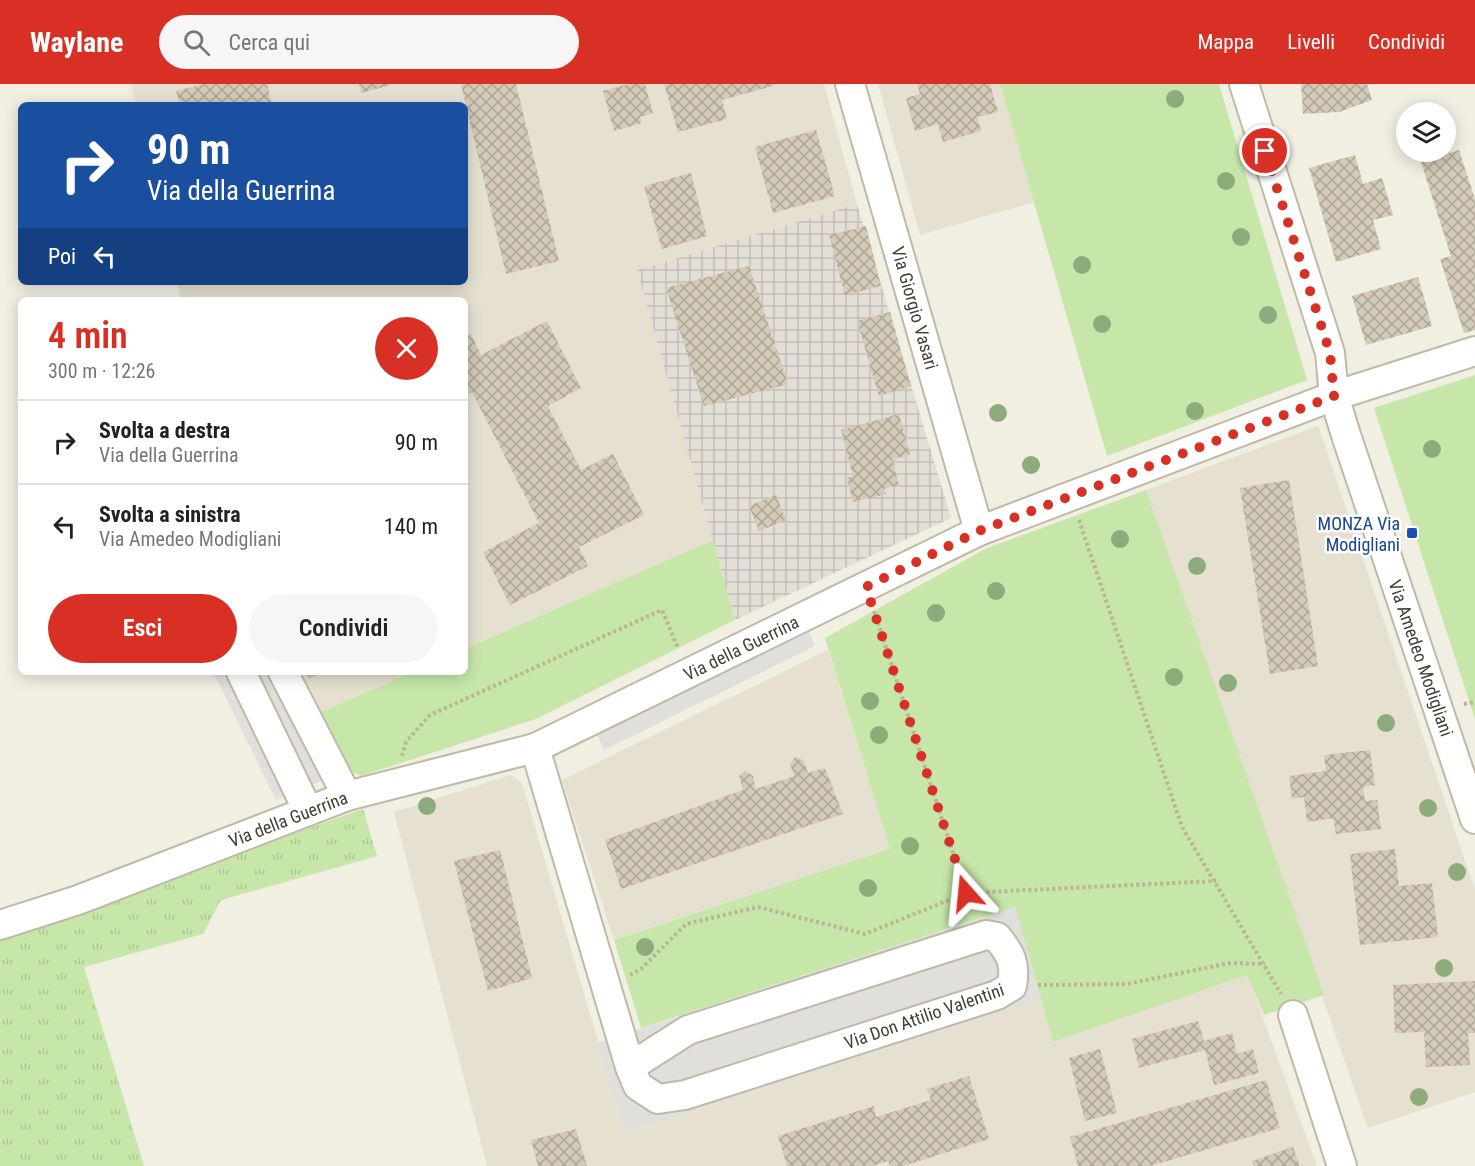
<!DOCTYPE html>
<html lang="it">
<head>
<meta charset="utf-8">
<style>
  body { margin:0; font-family:"Roboto Condensed",sans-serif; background:#f6f6f6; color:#222; height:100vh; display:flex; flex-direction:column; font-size:22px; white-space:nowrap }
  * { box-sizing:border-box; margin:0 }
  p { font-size:20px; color:#767676 }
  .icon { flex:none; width:33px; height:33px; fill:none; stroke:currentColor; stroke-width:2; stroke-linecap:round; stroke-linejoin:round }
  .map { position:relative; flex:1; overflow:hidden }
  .drawer { position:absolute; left:18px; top:213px; width:450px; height:378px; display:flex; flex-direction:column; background:#fff; border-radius:9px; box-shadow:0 3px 15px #0003 }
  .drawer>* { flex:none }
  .banner { position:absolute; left:18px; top:18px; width:450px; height:183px; border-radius:9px; box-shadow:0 3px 15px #0003; background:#1a4fa0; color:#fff; overflow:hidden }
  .tools { position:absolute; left:1396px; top:18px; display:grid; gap:12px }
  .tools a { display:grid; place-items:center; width:60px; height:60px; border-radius:50%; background:#fff; box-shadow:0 3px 15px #0003; font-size:30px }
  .pin { position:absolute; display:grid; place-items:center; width:51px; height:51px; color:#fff; margin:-26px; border:3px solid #fff; border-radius:50%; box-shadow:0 2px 6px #0007 }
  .me { position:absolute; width:66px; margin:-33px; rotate:342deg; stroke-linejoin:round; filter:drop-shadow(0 0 4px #0008) }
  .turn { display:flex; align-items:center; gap:21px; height:126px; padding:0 30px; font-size:27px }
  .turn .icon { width:78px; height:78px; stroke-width:2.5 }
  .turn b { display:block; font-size:42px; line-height:51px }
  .then { display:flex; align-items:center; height:57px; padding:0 30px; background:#0003; gap:12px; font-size:22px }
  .round { display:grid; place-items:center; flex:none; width:63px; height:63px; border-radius:32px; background:#f6f6f6 }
  .overview { display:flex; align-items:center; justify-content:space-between; height:102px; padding:0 30px }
  h1 { font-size:36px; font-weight:600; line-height:45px; color:#d93025 }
  .action { display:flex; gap:12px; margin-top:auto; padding:12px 30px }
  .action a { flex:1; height:69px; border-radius:36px; background:#d93025; color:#fff; font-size:24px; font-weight:600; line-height:69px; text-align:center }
  .action a+a { background:#f6f6f6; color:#222 }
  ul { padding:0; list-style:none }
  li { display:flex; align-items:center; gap:18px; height:84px; padding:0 30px; border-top:2px solid #e0e0e0 }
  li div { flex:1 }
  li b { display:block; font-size:22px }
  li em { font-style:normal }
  header { display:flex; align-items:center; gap:36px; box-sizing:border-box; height:84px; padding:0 30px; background:#d93025; color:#fff }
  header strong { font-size:28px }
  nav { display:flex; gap:33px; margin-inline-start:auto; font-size:21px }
  .search { width:420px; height:54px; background:#f6f6f6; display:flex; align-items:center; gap:15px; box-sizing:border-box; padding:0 21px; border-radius:33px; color:#767676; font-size:22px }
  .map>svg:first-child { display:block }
  .residential { fill:#e5e0d0 }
  .industrial { fill:url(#industrial-grid) }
  .grass { fill:url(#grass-tufts) }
  .park { fill:#c6e7a9 }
  .parking { fill:#e1dfdb }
  .building { fill:url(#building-cross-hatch) }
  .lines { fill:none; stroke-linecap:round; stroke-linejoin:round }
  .minor-casing { stroke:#c0b9a7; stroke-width:32 }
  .path { stroke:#beb395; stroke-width:4; stroke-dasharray:3 3; stroke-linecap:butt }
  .minor { stroke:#fff; stroke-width:28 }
  .tree { fill:#8eab7b }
  .route { stroke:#d93025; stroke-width:10; stroke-dasharray:0 18 }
  .transit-dot { fill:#1a4fb4; stroke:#fff; stroke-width:2 }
  .labels { text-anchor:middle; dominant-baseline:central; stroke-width:5; stroke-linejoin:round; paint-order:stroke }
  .street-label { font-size:18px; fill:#433e32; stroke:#fff }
  .transit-label { font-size:18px; fill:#164399; stroke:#fff; text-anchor:end }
</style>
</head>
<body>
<header>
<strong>Waylane</strong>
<div class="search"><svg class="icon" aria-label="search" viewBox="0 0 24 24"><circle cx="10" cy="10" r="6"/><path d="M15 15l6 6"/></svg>Cerca qui</div>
<nav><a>Mappa</a><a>Livelli</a><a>Condividi</a></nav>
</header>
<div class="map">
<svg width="1475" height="1082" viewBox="0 0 1475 1082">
  <defs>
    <pattern id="industrial-grid" width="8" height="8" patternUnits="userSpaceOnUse" patternTransform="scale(1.5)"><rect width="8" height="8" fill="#e3dfd7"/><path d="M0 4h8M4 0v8" fill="none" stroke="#c4c0b9"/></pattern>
    <pattern id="grass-tufts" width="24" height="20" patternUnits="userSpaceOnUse" patternTransform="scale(1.5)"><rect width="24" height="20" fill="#c6e7a9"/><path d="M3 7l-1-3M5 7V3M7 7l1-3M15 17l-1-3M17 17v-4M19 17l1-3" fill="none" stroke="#abc792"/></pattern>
    <pattern id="building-cross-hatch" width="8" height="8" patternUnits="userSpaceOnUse" patternTransform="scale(1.5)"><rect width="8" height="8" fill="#d3cab7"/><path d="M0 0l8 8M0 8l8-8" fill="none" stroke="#ada595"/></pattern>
  </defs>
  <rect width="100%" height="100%" fill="#f1eee2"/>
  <g class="residential">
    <path d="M131,0H824L857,120L637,186L713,456L465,565V216H181L177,198H465V21H136Z"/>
    <path d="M878,0H1000L1034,118L920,151Z"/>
    <path d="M1318,342L1475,806V1008L1368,1044L1146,406Z"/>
    <path d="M828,566L890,765L614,856L562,696Z"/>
    <path d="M299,588H412L319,629Z"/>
    <path d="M511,691L522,699L625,1049L1041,915L1053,958L1247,890L1317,1082H487L394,728Z"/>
  </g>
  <path class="industrial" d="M857,120L951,434L735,536L637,186Z"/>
  <path class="grass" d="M363,725L377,772L221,816L203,850L84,883L144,1082H0V852Z"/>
  <g class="park">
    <path d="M1000,0H1219L1307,296L1107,372Z"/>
    <path d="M1475,291V635L1374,324Z"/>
    <path d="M1146,406L1324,911L1264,931L1247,891L1053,958L1015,823L641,944L614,856L890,765L825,554L987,464Z"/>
    <path d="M713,456L735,536L536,635L361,692L348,686L319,629L412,588H465V565Z"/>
  </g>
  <g class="parking">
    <path d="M807,544L815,562L604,666L596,649Z"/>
    <path d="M213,588H299L348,686L276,716Z"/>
    <path d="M1015,823L1041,915L625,1049L597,959Z"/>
  </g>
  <g class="building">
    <path d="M204,0H267L272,21H180L176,7Z"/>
    <path d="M359,0H391V1L361,9Z"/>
    <path d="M461,0H516L559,177L506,190Z"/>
    <path d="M628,0H645L653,29L640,33L642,39L614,47L603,7Z"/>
    <path d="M664,0H776V1L722,16L727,35L678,48Z"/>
    <path d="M917,0H990L998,28L977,33L981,47L943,58L938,40L915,47L906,14L920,10Z"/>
    <path d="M1301,0H1367L1372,16L1339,28L1303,30Z"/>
    <path d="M816,46L835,112L773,129L755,63Z"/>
    <path d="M1459,66L1475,115V246L1464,249L1440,175L1451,172L1421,78Z"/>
    <path d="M1355,71L1363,100L1382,94L1393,131L1373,136L1381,165L1336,178L1309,84Z"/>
    <path d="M691,89L707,152L662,165L644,102Z"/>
    <path d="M866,142L881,202L845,211L829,151Z"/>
    <path d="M749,182L788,300L704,322L666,204Z"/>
    <path d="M1418,193L1432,242L1366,261L1352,212Z"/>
    <path d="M890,228L911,302L879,312L857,237Z"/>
    <path d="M547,237L581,304L548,322L581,386L613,370L644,431L579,463L588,482L510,521L483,468L539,439L472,308L465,312V253L471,250L481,271Z"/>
    <path d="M899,330L910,371L892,375L899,401L884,405L886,410L853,418L847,394L853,392L841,346Z"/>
    <path d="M1289,396L1318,582L1270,590L1240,404Z"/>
    <path d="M776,411L786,436L759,447L749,422Z"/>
    <path d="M306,588H324L309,595Z"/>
    <path d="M1370,666L1375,701L1363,703L1365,717L1377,716L1381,745L1336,750L1333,734L1307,738L1304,713L1292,715L1289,692L1326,687L1324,671Z"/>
    <path d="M795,673L804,677L808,689L825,684L843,730L621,805L605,756L743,706L739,692L745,687L753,692L756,705L794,692L790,680Z"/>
    <path d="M1395,765L1399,802L1432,799L1438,853L1360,861L1350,770Z"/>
    <path d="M500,766L532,894L488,907L454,777Z"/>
    <path d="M1475,897V949H1468L1470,981L1426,983L1424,948L1395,949L1393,901Z"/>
    <path d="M1198,937L1204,957L1232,949L1237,970L1253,965L1259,989L1214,1001L1205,966L1139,984L1132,955Z"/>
    <path d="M1100,965L1117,1029L1085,1037L1069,974Z"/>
    <path d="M969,992L989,1055L903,1082H890L888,1077L872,1082H787L778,1052L874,1022L876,1033L931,1016L927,1005Z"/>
    <path d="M1266,996L1280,1044L1150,1082H1078L1070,1053Z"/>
    <path d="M576,1045L587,1082H538L531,1056Z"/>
    <path d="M1293,1063L1300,1082H1254L1252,1077Z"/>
  </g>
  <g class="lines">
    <g class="minor-casing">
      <g id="minor">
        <path d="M850,0L979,447"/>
        <path d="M1244,0L1330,269L1334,312L1346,351L1475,735"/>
        <path d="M241,588L308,727"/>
        <path d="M283,588L347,712"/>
        <path d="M535,664L630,983L638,1002L658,1015L685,1011L997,911L1012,902C1016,880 1011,870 997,853L986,851L688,946L630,983"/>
        <path d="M0,841L78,816L347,712L535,664L979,447L1334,312L1475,267"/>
        <path d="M1293,931L1342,1082"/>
      </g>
    </g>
    <g class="path">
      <path d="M1079,436L1182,743L1281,910"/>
      <path d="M874,527L966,809"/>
      <path d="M1464,620L1475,618"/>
      <path d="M402,672L406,658L430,631L662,526L678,564"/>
      <path d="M630,891L641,885L686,840L758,823L865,850L966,809L1216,797"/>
      <path d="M1038,901L1127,900L1230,879L1265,880"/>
    </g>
    <use href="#minor" class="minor"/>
  </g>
  <g class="tree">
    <circle cx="1175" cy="15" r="9"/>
    <circle cx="1226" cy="97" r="9"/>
    <circle cx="1241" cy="153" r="9"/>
    <circle cx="1082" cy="181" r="9"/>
    <circle cx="1268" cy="231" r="9"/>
    <circle cx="1102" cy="240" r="9"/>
    <circle cx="1195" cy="327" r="9"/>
    <circle cx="998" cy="329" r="9"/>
    <circle cx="1432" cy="365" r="9"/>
    <circle cx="1031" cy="381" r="9"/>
    <circle cx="1120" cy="455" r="9"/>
    <circle cx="1197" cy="482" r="9"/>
    <circle cx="996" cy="507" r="9"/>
    <circle cx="936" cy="529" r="9"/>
    <circle cx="1174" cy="593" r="9"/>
    <circle cx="1228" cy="599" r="9"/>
    <circle cx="870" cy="617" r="9"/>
    <circle cx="1386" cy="639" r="9"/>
    <circle cx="879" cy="651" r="9"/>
    <circle cx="427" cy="722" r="9"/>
    <circle cx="1428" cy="724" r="9"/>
    <circle cx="910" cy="762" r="9"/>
    <circle cx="1457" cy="788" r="9"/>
    <circle cx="868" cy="804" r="9"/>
    <circle cx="645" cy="863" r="9"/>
    <circle cx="1444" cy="884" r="9"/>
    <circle cx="1419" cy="1013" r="9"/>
  </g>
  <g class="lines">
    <path class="route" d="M966,809L866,503L979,447L1334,312L1330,269L1265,67"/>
  </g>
  <rect class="transit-dot" x="1406" y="443" width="12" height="12" rx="3"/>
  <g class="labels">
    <g class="street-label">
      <text transform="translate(915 224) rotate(74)">Via Giorgio Vasari</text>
      <text transform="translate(741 564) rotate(-26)">Via della Guerrina</text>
      <text transform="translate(1421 574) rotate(71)">Via Amedeo Modigliani</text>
      <text transform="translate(288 735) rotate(-21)">Via della Guerrina</text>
      <text transform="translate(924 932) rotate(-19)">Via Don Attilio Valentini</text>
    </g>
    <g class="transit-label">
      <text x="1400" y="439">MONZA Via<tspan x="1400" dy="21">Modigliani</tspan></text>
    </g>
  </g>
</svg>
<div class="tools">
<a><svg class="icon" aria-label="layers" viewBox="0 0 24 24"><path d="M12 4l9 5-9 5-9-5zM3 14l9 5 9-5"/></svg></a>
</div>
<div class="pin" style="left:1265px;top:67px;background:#d93025"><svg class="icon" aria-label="arrive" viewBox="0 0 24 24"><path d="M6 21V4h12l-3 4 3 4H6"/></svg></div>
<svg class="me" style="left:966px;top:809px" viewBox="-20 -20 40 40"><path d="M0-17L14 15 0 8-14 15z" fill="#d93025" stroke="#fff" stroke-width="4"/></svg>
<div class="banner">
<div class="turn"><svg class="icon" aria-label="right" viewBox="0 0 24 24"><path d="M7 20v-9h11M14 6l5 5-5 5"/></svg><div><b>90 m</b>Via della Guerrina</div></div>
<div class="then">Poi<svg class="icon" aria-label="left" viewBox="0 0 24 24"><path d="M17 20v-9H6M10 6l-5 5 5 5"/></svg></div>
</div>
<section class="drawer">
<div class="overview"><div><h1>4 min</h1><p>300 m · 12:26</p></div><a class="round" style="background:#d93025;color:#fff"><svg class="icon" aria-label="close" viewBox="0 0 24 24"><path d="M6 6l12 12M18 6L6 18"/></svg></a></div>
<ul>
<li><svg class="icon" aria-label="right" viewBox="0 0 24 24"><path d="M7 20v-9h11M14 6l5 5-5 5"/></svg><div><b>Svolta a destra</b><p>Via della Guerrina</p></div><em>90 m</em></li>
<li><svg class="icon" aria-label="left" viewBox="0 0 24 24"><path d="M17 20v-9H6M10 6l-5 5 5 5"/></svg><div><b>Svolta a sinistra</b><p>Via Amedeo Modigliani</p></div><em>140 m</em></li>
</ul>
<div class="action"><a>Esci</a><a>Condividi</a></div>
</section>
</div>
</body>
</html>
